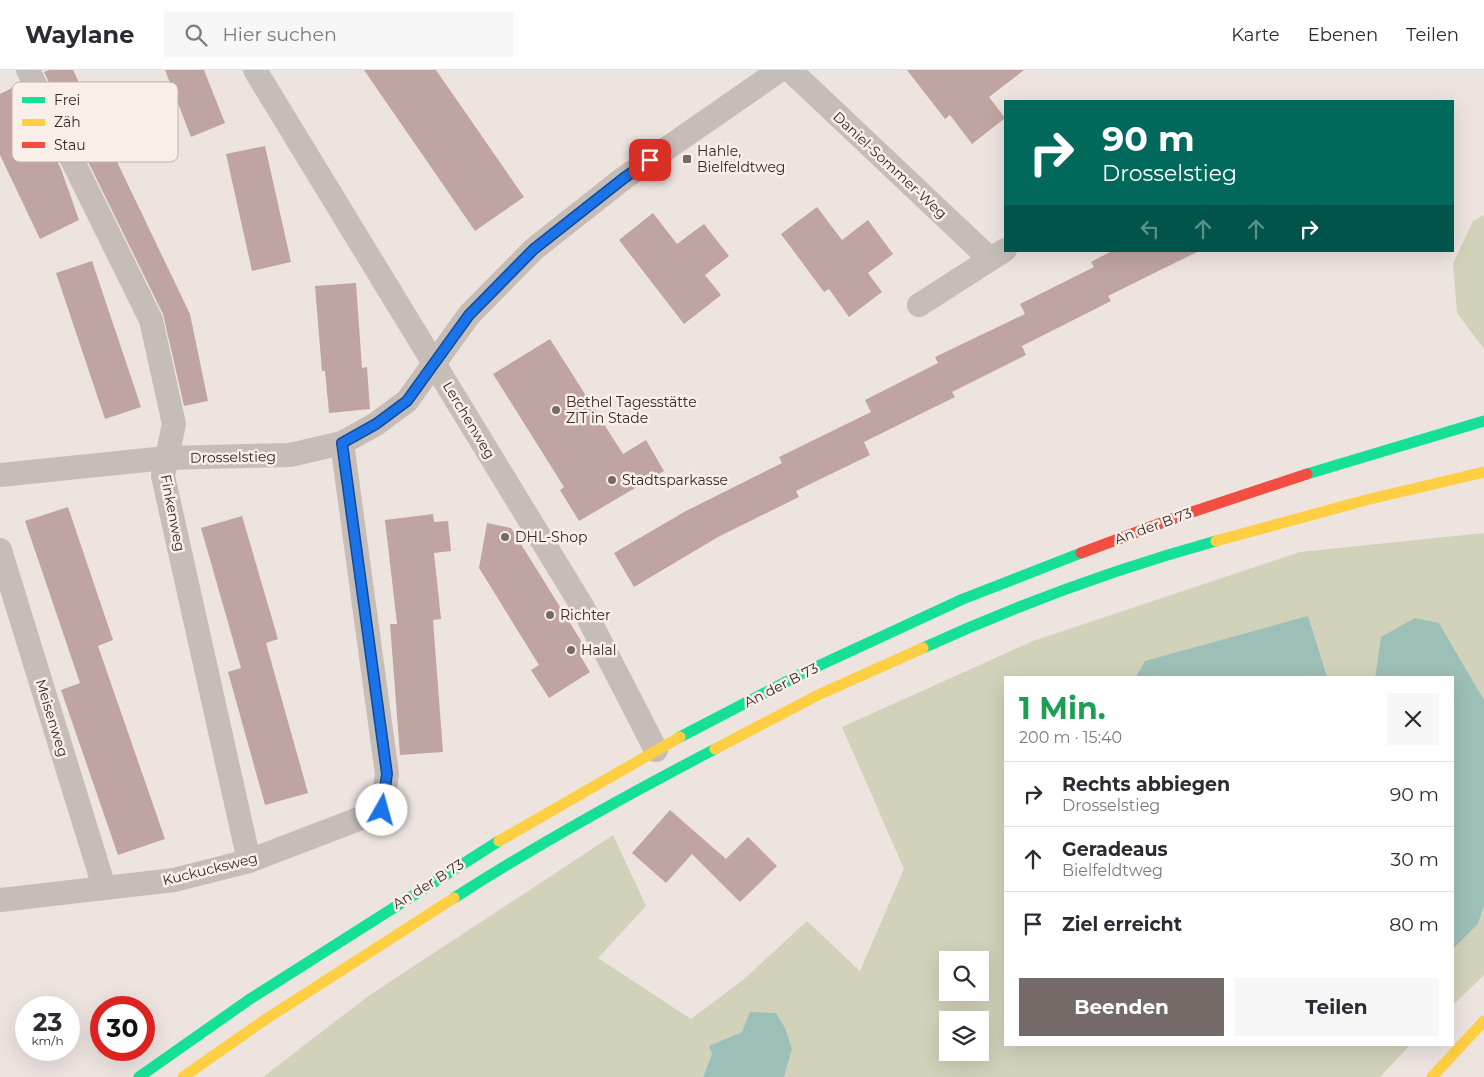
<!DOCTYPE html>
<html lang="de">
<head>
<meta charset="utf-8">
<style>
  body { margin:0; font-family:Montserrat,sans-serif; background:#f7f7f7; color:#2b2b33; height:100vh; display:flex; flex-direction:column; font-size:19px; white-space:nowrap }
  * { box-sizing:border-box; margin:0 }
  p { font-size:16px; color:#7c7c81 }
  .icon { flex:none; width:28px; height:28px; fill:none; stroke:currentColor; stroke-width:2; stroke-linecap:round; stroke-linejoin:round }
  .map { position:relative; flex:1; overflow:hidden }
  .sheet { position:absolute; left:1004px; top:606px; width:450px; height:370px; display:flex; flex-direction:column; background:#fff; border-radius:0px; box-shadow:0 5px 20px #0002 }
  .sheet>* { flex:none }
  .hud { position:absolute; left:1004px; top:30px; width:450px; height:152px; border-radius:0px; box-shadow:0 5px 20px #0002; background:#00695c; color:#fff; overflow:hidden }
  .controls { position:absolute; left:939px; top:881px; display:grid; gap:10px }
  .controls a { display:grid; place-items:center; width:50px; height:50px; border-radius:0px; background:#fff; box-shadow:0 5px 20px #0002; font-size:25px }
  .speed { position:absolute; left:15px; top:926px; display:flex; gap:10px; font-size:25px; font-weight:700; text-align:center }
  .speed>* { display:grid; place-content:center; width:65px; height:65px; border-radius:50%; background:#fff; box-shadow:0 5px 20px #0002; line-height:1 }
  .speed small { font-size:12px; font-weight:400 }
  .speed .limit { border:8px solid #d22; background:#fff; color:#111 }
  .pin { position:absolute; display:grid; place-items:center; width:42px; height:42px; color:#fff; margin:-21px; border-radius:10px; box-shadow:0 2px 8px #0006 }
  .me { position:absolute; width:55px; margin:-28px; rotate:7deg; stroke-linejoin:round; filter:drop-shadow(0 0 4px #0008) }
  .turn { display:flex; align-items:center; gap:18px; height:105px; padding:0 15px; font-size:22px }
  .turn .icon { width:65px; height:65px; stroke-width:2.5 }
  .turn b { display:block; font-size:35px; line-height:42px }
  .lanes { display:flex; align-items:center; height:48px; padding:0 15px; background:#0003; justify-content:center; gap:25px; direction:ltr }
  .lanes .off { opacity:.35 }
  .round { display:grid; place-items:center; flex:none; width:52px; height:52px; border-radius:0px; background:#f7f7f7 }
  .summary { display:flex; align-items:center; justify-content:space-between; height:85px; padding:0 15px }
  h1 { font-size:30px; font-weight:700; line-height:38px; color:#1e9e55 }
  .primary-button { display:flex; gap:10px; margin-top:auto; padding:10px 15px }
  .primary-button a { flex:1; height:58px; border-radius:0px; background:#766a68; color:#fff; font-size:20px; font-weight:700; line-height:58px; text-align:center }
  .primary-button a+a { background:#f7f7f7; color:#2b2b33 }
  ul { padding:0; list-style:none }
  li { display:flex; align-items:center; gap:15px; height:65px; padding:0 15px; border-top:1px solid #e1e1e2 }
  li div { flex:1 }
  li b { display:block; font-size:19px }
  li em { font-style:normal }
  header { display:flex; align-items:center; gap:30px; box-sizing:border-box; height:70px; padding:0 25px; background:#fff; border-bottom:1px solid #e1e1e2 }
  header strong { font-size:24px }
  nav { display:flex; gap:28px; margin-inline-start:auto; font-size:18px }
  .search { width:350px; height:45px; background:#f7f7f7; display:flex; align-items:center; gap:12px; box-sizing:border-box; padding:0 18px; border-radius:0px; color:#7c7c81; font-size:19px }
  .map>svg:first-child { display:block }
  .green { fill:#d2d1ba; fill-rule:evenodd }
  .water { fill:#9cbfb7 }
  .building { fill:#c0a4a2 }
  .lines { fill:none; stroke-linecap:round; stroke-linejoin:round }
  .street { stroke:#c6bdb9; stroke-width:24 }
  .fast { stroke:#16e098; stroke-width:11 }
  .slow { stroke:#ffcf43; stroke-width:11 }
  .jam { stroke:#f24e42; stroke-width:11 }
  .route-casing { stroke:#114b97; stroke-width:12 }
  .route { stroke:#1a73e8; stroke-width:9 }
  .poi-dot { fill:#766a68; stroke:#f9eee8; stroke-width:2 }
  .labels { text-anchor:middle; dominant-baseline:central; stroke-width:5; stroke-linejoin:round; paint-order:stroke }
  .poi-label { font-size:14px; fill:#362928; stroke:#f9eee8; text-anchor:start }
  .street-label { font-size:14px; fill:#362928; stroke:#f9eee8 }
  .key { fill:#f9eee8; stroke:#beb3ae; stroke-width:1 }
  .key-label { font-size:14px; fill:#362928 }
</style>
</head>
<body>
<header>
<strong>Waylane</strong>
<div class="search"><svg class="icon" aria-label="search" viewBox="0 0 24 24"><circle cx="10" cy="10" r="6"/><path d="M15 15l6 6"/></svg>Hier suchen</div>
<nav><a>Karte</a><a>Ebenen</a><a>Teilen</a></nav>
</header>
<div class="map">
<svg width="1484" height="1007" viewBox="0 0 1484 1007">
  <rect width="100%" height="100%" fill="#ede4e0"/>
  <g class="green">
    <path d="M1484,145V279L1457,243L1453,194L1473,151Z"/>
    <path d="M1484,463V630L1439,553L1381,567L1375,607L1005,608V975H1410L1380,1007H784L792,979L742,962L710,976L712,984L703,1007H263L367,927L613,765L646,836L598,888L691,949L743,910L807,851L860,901L904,799L842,657L1033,571L1300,482ZM948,890H980V922H948ZM948,950H980V982H948Z"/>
    <path d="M1484,836V905L1453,935V879L1478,854Z"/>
  </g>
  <g class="water">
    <path d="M1308,546L1327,607H1136L1145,591Z"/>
    <path d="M1415,548L1439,553L1484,630V836L1478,854L1453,879L1452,608L1375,607L1381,567Z"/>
    <path d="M750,942L776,943L785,958L792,979L784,1007H703L712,984L709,976L742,962Z"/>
  </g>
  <g class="building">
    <path d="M49,0H73L190,244L208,331L184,336L163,244L44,2Z"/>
    <path d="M165,0H204L225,53L191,67Z"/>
    <path d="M364,0H436L524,127L475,161Z"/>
    <path d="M907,0H1024L989,27L1005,48L972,74L950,45L945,49Z"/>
    <path d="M20,14L61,99L79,150L40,169L0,85V24Z"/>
    <path d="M265,76L291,192L252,201L226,84Z"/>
    <path d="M817,137L842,170L868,150L893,184L868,203L882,222L849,247L829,219L824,222L781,164Z"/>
    <path d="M653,143L677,174L704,154L729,186L705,205L721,225L684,254L619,170Z"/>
    <path d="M1112,181H1199L1108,226L1111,231L1022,276L1026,285L952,322L955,327L864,372L870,385L796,421L799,427L718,467L634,517L614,483L684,442L782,393L779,387L871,342L865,330L938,293L935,287L1025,244L1020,234L1094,197L1091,192Z"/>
    <path d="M92,191L141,337L105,349L56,203Z"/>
    <path d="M356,213L362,298L367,297L370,339L329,343L325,301H322L315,216Z"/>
    <path d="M550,269L623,384L646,370L664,401L579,451L560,420L564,417L493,304Z"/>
    <path d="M68,437L113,570L98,576L165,769L118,785L61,620L80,613L25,451Z"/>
    <path d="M433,444L434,452L448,451L451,481L434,483L441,549L433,550L443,682L400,685L390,554H397L385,450Z"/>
    <path d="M242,446L278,569L266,573L308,723L265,735L228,602L241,598L201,458Z"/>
    <path d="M487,453L511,458L588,582L581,587L590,602L549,628L531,600L539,595L479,498Z"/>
    <path d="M670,740L726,789L748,767L777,796L740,832L692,784L666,813L632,783Z"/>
  </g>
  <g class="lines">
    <g class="street">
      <path d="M28,0L151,250L174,354L163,406L249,791"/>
      <path d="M255,0L582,536L656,680"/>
      <path d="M790,0L990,189"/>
      <path d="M919,235L1005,180"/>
      <path d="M0,405L166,388L290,385L342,373L376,354L407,331L469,245L534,179L624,108L780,0"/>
      <path d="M0,480L104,817"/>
      <path d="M0,830L174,810L249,791L382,740L387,704L342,373"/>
    </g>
    <g class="fast">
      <path d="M1307,404L1484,351"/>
      <path d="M923,578C1015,536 1118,498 1216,471"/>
      <path d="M680,667L803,603L963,529L1081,483"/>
      <path d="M454,828C538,774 627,725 715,679"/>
      <path d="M139,1007L250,929L499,771"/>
    </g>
    <g class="slow">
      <path d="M1216,471L1366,430L1484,402"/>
      <path d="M715,679L818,625L923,578"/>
      <path d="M499,771L680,667"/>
      <path d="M183,1007L266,949L454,828"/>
      <path d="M1432,1007L1484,951"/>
    </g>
    <path class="jam" d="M1081,483L1180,446L1307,404"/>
  </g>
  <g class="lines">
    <g class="route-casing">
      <path id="route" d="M382,740L387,704L342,373L376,354L407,331L469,245L534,179L624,108L650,90"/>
    </g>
    <use href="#route" class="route"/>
  </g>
  <g class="poi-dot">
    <rect x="682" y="84" width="10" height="10" rx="2.5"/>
    <circle cx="556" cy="340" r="5"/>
    <circle cx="612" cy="410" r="5"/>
    <circle cx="505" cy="467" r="5"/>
    <circle cx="550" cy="545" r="5"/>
    <circle cx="571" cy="580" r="5"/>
  </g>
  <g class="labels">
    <g class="poi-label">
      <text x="697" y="81">Hahle,<tspan x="697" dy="16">Bielfeldtweg</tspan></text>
      <text x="566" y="332">Bethel Tagesstätte<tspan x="566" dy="16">ZIT in Stade</tspan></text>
      <text x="622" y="410">Stadtsparkasse</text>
      <text x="515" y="467">DHL-Shop</text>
      <text x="560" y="545">Richter</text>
      <text x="581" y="580">Halal</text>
    </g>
    <g class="street-label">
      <text transform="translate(890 95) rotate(43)">Daniel-Sommer-Weg</text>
      <text transform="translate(469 350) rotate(59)">Lerchenweg</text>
      <text transform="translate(233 387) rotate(-1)">Drosselstieg</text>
      <text transform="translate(173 443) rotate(79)">Finkenweg</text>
      <text transform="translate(1153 456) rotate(-20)">An der B 73</text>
      <text transform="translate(781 615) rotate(-27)">An der B 73</text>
      <text transform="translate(52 648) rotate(73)">Meisenweg</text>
      <text transform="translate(210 799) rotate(-14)">Kuckucksweg</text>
      <text transform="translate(428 814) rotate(-32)">An der B 73</text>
    </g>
  </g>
  <rect x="12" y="12" width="166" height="80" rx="8" class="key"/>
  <rect x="22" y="27" width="23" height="6" fill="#16e098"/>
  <rect x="22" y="49" width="23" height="7" fill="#ffcf43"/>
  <rect x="22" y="72" width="23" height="6" fill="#f24e42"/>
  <g class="key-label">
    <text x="54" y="35">Frei</text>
    <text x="54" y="57">Zäh</text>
    <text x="54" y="80">Stau</text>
  </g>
</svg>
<div class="controls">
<a><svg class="icon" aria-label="search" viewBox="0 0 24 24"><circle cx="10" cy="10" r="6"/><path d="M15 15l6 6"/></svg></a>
<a><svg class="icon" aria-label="layers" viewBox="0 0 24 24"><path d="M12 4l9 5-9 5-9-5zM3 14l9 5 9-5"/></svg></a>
</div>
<div class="speed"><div>23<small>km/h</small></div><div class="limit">30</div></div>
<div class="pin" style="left:650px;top:90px;background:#d93025"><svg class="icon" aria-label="arrive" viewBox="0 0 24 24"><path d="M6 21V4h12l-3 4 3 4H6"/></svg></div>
<svg class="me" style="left:382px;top:740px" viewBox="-20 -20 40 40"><circle r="19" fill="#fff"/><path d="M0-13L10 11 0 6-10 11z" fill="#1a73e8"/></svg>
<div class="hud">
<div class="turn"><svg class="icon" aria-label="right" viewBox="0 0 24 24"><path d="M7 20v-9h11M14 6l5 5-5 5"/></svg><div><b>90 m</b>Drosselstieg</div></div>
<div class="lanes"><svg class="icon off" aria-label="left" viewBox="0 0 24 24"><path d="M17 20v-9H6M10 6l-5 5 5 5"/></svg><svg class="icon off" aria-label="ahead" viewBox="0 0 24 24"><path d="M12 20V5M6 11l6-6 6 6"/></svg><svg class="icon off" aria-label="ahead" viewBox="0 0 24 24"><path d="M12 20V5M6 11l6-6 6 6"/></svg><svg class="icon" aria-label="right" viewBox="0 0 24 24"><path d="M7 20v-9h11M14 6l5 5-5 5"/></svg></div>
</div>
<section class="sheet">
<div class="summary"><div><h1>1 Min.</h1><p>200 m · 15:40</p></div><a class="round"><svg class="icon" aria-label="close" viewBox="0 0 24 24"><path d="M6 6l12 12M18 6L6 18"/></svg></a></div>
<ul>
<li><svg class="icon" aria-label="right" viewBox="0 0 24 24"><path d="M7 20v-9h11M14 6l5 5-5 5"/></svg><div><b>Rechts abbiegen</b><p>Drosselstieg</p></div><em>90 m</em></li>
<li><svg class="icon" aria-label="ahead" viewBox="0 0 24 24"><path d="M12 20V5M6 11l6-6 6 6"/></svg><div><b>Geradeaus</b><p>Bielfeldtweg</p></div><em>30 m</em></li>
<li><svg class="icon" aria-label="arrive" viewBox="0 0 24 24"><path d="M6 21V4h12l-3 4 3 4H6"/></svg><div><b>Ziel erreicht</b></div><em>80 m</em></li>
</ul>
<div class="primary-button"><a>Beenden</a><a>Teilen</a></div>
</section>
</div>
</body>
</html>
